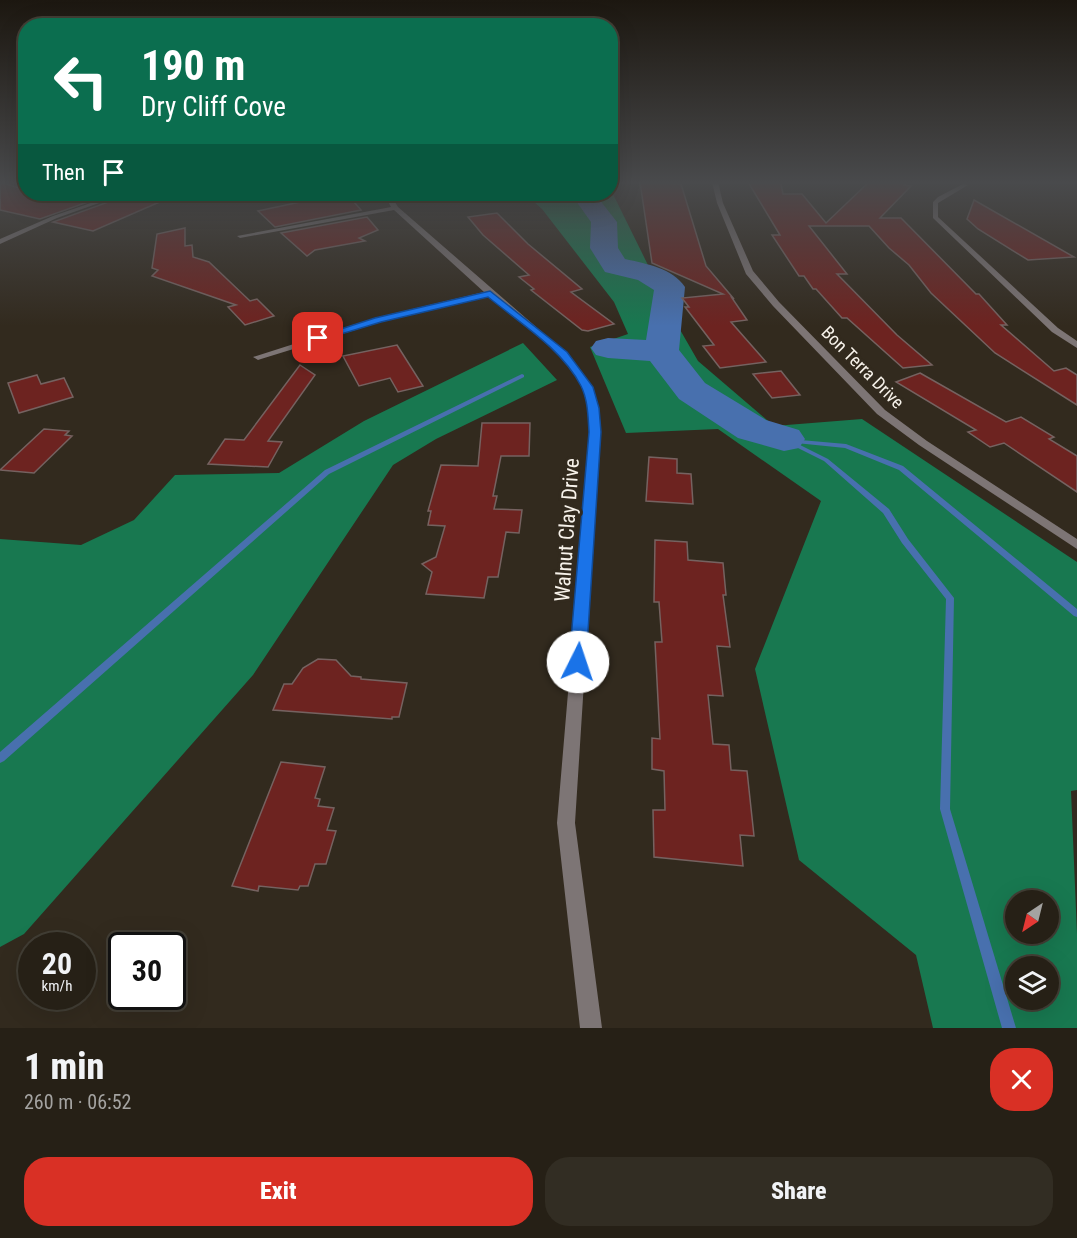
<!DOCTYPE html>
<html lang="en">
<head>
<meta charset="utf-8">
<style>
  body { margin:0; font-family:"Roboto Condensed",sans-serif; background:#322d23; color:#f1f3f6; height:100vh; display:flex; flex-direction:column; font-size:22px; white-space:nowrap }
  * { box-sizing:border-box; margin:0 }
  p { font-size:20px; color:#a4a3a1 }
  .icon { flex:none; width:33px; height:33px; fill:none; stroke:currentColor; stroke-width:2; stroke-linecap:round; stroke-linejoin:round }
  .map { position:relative; height:1028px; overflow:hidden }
  .drawer { display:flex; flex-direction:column; background:#262016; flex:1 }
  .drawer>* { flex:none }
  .top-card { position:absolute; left:18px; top:18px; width:600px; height:183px; border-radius:24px; box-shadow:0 6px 24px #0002,0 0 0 2px #423e35; background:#0b6e4f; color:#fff; overflow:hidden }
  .needle { width:39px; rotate:215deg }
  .fabs { position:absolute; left:1005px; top:890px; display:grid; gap:12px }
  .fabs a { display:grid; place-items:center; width:54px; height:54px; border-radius:50%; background:#262016; box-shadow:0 6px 24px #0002,0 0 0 2px #423e35; font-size:30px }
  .speed { position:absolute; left:18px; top:932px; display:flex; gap:12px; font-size:30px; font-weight:700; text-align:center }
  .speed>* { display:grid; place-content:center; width:78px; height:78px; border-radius:50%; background:#262016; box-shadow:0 6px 24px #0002,0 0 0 2px #423e35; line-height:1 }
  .speed small { font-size:15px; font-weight:400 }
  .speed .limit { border:3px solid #111; border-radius:9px; background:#fff; color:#111 }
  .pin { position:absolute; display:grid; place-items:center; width:51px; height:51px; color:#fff; margin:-26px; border-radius:12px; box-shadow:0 3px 9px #0006 }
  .me { position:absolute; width:66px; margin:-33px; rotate:4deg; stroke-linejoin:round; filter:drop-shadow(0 0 4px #0008) }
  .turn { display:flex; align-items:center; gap:21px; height:126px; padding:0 24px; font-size:27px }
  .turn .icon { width:78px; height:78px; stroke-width:2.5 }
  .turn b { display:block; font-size:42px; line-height:51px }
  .then { display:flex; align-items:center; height:57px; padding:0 24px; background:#0003; gap:12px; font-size:22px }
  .round { display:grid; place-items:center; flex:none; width:63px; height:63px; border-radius:24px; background:#322d23 }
  .overview { display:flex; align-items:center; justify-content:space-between; height:102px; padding:0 24px }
  h1 { font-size:36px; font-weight:800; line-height:45px }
  .primary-button { display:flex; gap:12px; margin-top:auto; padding:12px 24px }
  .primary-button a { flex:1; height:69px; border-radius:24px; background:#d93025; color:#fff; font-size:24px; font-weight:800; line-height:69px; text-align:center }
  .primary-button a+a { background:#322d23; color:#f1f3f6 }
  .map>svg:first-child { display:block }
  .forest { fill:#187850; fill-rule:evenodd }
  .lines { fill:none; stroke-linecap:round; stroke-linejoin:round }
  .stream { fill:#4870ae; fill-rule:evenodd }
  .river { fill:#4870ae; fill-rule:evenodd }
  .building { fill:#6d2320; stroke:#756260; stroke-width:1.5 }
  .minor { fill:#7d7575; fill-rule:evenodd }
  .route { fill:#1a73e8; stroke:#114b97; stroke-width:1.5 }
  .labels { text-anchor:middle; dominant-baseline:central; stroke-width:6; stroke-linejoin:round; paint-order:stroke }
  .far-street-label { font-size:18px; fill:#f7f2ea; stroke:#322a1e }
  .street-label { font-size:21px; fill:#f7f2ea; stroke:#322a1e }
</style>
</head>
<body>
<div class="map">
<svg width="1077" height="1028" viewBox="0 0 1077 1028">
  <rect width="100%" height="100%" fill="#322a1e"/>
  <g class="forest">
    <path d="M611,190L679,328L698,361L774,426L862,419L1077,562V790L1071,791L1077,934V1028H933L916,955L799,860L755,669L821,501L718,429L626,433L590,347L628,334L614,302L542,209L525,194H610ZM1016,900H1048V933H1016ZM1016,966H1048V999H1016Z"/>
    <path d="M523,343L557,380L436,439L393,465L253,675L24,934L0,947V539L81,545L134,520L175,475L279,473L364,421Z"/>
  </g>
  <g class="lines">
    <g class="stream">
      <path d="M522,374L524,375V377L329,474L4,761L0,763V752L325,470Z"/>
      <path d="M784,437L789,439L846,444L903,466L1077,609V617L1074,616L899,470L845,448L796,443L828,459L889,509L908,539L954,598L950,809L1016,1028H1002L940,809L946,599L902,543L883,513L824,461L782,440L781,439L782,438Z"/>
    </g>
    <path class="river" d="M571,194H595L617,222L618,248L625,259C647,264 672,268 685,287L679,350L705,383L766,420L799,430L805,439L799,448L784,451L738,438L679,399L650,361L608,358L596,355L591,348L596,341L608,338L646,340L654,290L638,280L605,272L590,248L591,222Z"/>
  </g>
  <g class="building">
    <path d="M0,182L26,190V194H42L85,203L40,219L0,210Z"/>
    <path d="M640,182L681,184L706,266L734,299L732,298L747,320L731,322L766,362L720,368L703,346L714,345L685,307H689L682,298L723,294L652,263Z"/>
    <path d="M748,182H778L781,184L783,194H802L826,223L869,182H906L904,185L911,186L880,218H901L976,294H979L1007,325H1001L1054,371L1066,368L1077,375V405L995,353L931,293L909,265L889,248L869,226H809L847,274H837L897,335L932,365L903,368L847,318H842L816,289H813L804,276H799L772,235H780Z"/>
    <path d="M126,194H178L93,231L53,222L125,196Z"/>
    <path d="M301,194H347L361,210L275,227L258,211L305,201Z"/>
    <path d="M974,200L1074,257L1028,260L978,229L967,219Z"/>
    <path d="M497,213L528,244L582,289L571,292L614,324L588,331L582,330L531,290L534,289L519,277L529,275L483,235L468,217Z"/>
    <path d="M367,217L378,230L359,238L365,241L315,250L307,256L281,233Z"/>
    <path d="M185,228V246L192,245L193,257L209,262L250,301L257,299L274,316L245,325L228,307L236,305L152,276L158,270L152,268L157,234Z"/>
    <path d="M397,345L423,386L398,392L390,378L359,386L343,356Z"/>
    <path d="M300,365L315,375L268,441L282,442L268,467L208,464L225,439L244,440Z"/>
    <path d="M781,371L800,395L772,398L753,374Z"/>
    <path d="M920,373L1006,422L1021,417L1054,437L1049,439L1077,456V492L1004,443L990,447L968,432L976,430L896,382Z"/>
    <path d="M37,375L41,384L64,378L73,397L19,413L8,383Z"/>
    <path d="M482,423H530L529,456H501L493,496H497L494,509L522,510L519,533L506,532L498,577H488L484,598L426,594L432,572L422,564L436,557L445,526L428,525L431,511H428L441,465L478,466Z"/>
    <path d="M44,429L69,431L65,435L72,436L34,473L0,470Z"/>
    <path d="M649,457L677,459V473L691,474L693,504L646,501Z"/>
    <path d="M655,540L687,542L688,560L723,563L726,595H723L730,647L717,646L723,696L708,695L713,744L729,745L731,770L747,771L754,836L740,835L743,866L654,857L653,810H665L664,771L652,769V738L660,739L655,642H662L659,602H654Z"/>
    <path d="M318,659L336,660L351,676L361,677V679L407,683L399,717H392V719L273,710L284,684H292L303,668Z"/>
    <path d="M281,762L325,767L315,798L320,799L318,806L334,808L327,830L336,831L326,864H315L308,886H300L298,890L259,886L258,891L232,886Z"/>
  </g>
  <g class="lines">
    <g class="minor">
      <path d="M712,182H718L723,203L753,271L779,302L885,410L927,441L1077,539V549L919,445L877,414L773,306L746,274L717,203Z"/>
      <path d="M963,184L968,185L938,203V217L1058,328L1077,341V348L1052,332L933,218V202L938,197Z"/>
      <path d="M117,194H124L57,218L0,244V239L53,216Z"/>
      <path d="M384,194H390L398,207L566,353L593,387L598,408L600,432L575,823L602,1028H580L557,823L590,432C589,418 589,399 582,386C563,351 519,322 488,296L381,322L261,359L258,360L253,357L375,318L484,292L394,210L240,238L237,236L391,207Z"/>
    </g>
  </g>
  <linearGradient id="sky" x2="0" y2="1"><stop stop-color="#1c1710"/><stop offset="0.56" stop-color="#494a4c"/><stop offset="1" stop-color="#494a4c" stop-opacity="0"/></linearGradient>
  <rect width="1077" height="326" fill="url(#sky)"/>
  <path class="route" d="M490,291L567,352L593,387L599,408L601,432L586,662L584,667L578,669L572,667L569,662L589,432C588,417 588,400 581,386C562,349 520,323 488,297L381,322L318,341L313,338L375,318Z"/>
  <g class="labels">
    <g class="far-street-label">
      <text transform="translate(863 367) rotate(45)">Bon Terra Drive</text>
    </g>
    <g class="street-label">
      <text transform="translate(567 530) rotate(-86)">Walnut Clay Drive</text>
    </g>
  </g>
</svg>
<div class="fabs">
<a><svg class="needle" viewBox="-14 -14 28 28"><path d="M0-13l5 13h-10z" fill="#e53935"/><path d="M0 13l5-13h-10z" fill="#a4a3a1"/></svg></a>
<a><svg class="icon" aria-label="layers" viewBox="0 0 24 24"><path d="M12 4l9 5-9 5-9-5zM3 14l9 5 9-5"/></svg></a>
</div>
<div class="speed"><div>20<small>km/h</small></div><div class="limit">30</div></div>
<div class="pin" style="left:318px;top:338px;background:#d93025"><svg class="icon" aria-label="arrive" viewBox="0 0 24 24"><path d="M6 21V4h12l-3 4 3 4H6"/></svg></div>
<svg class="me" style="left:578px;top:662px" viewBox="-20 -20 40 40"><circle r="19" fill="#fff"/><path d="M0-13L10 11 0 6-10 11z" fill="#1a73e8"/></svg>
<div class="top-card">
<div class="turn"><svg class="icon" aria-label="left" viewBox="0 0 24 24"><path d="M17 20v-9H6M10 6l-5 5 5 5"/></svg><div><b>190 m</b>Dry Cliff Cove</div></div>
<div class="then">Then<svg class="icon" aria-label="arrive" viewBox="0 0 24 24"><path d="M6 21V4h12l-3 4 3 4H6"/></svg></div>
</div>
</div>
<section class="drawer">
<div class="overview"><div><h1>1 min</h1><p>260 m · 06:52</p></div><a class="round" style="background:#d93025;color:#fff"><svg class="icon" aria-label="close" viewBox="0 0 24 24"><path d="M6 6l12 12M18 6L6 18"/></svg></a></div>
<div class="primary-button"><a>Exit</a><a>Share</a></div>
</section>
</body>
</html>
